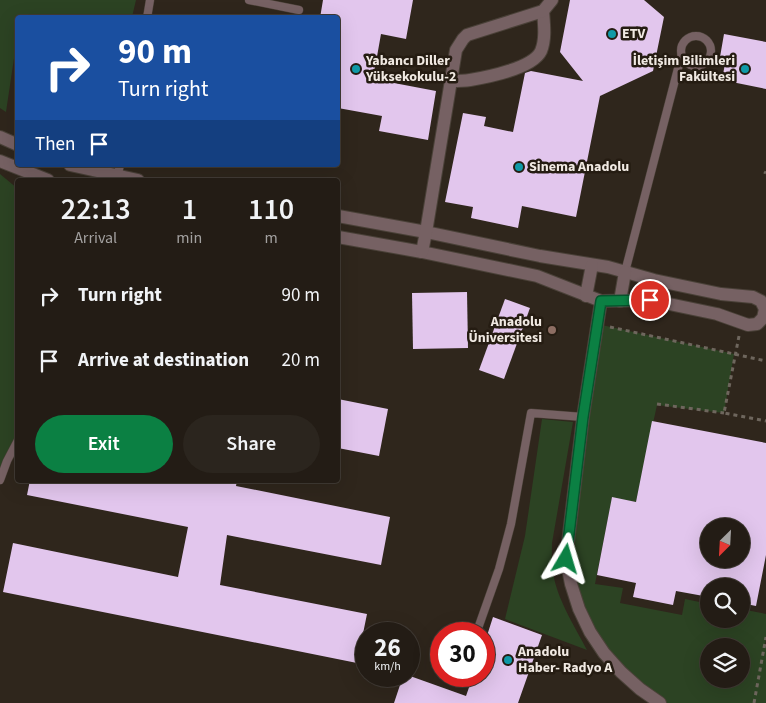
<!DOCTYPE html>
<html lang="en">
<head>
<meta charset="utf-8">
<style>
  body { margin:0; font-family:"Source Sans 3",sans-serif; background:#2b251e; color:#f1f3f6; height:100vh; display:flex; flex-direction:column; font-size:19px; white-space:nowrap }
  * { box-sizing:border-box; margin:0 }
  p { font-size:16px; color:#a3a1a0 }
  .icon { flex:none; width:28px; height:28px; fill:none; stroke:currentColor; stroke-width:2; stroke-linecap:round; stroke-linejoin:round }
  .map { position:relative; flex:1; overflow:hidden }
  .sheet { position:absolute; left:15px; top:178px; width:325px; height:305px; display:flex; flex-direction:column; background:#231c15; border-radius:5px; box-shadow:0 5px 20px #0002,0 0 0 1px #403a34 }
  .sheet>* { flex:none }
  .hud { position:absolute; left:15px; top:15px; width:325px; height:152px; border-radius:5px; box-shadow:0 5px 20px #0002,0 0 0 1px #403a34; background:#1a4fa0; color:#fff; overflow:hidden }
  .needle { width:32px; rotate:204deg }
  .tools { position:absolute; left:700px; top:518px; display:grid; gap:10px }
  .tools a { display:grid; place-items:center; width:50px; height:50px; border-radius:50%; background:#231c15; box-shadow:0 5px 20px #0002,0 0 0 1px #403a34; font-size:25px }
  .speed { position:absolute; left:355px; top:622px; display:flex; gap:10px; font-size:25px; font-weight:700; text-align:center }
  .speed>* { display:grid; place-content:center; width:65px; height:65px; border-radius:50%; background:#231c15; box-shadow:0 5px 20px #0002,0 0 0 1px #403a34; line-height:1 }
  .speed small { font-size:12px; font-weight:400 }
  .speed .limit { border:8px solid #d22; background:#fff; color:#111 }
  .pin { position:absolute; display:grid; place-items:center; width:42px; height:42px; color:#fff; margin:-21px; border:2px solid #fff; border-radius:50%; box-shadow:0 1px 5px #0007 }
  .me { position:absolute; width:55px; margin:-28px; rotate:7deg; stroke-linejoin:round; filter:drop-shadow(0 0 4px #0008) }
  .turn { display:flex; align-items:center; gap:18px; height:105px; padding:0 20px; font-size:22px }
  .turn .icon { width:65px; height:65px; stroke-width:2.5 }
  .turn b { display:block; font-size:35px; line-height:42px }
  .then { display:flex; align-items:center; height:48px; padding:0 20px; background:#0003; gap:10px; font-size:19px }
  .eta { display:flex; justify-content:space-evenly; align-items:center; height:85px; text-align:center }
  .eta b { font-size:30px; font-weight:600; line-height:35px }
  .primary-button { display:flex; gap:10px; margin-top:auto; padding:10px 20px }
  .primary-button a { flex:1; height:58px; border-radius:30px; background:#0b8043; color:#fff; font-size:20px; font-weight:600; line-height:58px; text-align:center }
  .primary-button a+a { background:#2b251e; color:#f1f3f6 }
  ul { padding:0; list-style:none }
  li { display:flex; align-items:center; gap:15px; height:65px; padding:0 20px }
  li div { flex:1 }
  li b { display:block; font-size:19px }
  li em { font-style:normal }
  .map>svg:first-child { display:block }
  .green { fill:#2c4323; fill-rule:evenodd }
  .building { fill:#e2c6ed; fill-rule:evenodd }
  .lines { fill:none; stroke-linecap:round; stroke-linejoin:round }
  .service-casing { stroke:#4a4138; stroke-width:9 }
  .minor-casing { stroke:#4a4138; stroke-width:14 }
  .path { stroke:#6e665d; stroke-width:3; stroke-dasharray:4 4; stroke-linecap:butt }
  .service { stroke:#766163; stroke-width:8 }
  .minor { stroke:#766163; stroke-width:12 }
  .route-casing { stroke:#07532c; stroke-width:12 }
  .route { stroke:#0b8043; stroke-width:9 }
  .culture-dot { fill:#0f9aa8; stroke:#251c12; stroke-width:2 }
  .education-dot { fill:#8d6e63; stroke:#251c12; stroke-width:2 }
  .labels { text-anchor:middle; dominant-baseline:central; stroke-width:5; stroke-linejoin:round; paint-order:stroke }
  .poi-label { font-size:14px; font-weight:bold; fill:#f0e9e2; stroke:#251c12; text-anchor:start }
</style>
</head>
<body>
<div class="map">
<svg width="766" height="703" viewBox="0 0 766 703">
  <rect width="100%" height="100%" fill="#2f261c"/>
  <g class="green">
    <path d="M0,0H136L132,17L18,18L17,38L6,112L0,108Z"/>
    <path d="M0,174L18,189L17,440L0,480Z"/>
    <path d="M597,324L734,354L724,413L657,405L636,502L612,498L595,584L623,588L620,603L682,615L685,599L709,604V619H741V609L766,614V637L765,645L766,646V703H660L590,632L566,559ZM709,646H741V679H709Z"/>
    <path d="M542,419L573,422L552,543C552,555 551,566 554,578C559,602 576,629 587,650L505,619L525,536Z"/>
  </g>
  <g class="building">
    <path d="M323,0H413L406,39L381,34L373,79L436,91L428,140L379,131L382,116L338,108V18H320Z"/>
    <path d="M570,0H644L664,17L653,71L600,96L576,217L522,206L518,228L471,218L473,207L445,202L463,113L486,117L484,126L513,132L525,73L531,71L583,81L560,52Z"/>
    <path d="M724,34L766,42V89L722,80L726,58L720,57Z"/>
    <path d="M467,292L468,348L413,349L412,293Z"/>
    <path d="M505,299L530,308L504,379L479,370Z"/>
    <path d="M338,399L388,409L379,456L338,448Z"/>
    <path d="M652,421L766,443V555L756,606L741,603V586H709V597L676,591L673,605L633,597L636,583L597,575L612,497L636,502ZM709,526H741V559H709Z"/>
    <path d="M30,480H237L236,486L390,517L381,565L227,535L220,585L367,614L357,663L3,592L13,543L178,577L188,527L27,495Z"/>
    <path d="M493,617L542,635L518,703H394L403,676H410L466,696L473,676H484V645Z"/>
  </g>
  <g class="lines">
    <g class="service-casing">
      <g id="service">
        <path d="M249,0L299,10"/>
        <path d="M147,18L150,0"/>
        <circle cx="696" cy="51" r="15"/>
        <path d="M117,178L120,165"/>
        <path d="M625,272L681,57"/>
        <path d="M0,480L7,461L18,440"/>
        <path d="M476,634L499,569L511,524L531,413L583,417"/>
      </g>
    </g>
    <g class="minor-casing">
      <g id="minor">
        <path d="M450,81C457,81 464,81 470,80C488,77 533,68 541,51C546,39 544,24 543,11"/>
        <path d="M0,137L18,145"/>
        <path d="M0,161L48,180"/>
        <path d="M70,165L138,180"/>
        <path d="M338,216L426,232L540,256L608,267L654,280L721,294L753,297L761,301L765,309L763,318L757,324L748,325L717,314L650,300L601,301L537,276L422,252L338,237"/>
        <path d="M422,252L426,232L456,50L463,39L467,35L543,11L552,0"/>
        <path d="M586,296L592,265"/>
        <path d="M601,301L583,417L566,559L571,584L579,609L590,632L604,653L621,672L640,689L660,703"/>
        <path d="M620,301L625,272"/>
      </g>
    </g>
    <g class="path">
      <path d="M764,172L766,173"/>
      <path d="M610,327L766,361"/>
      <path d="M739,336L724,413L766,421"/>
      <path d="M657,404L724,413"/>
      <path d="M754,703L766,637"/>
    </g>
    <use href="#service" class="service"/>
    <use href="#minor" class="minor"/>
  </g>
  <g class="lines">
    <g class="route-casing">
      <path id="route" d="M566,559L583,417L601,301L650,300"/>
    </g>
    <use href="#route" class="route"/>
  </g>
  <g class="culture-dot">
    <circle cx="612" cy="34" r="5"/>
    <circle cx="356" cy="69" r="5"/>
    <circle cx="745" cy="69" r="5"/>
    <circle cx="519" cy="167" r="5"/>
    <circle cx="508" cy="660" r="5"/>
  </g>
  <circle class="education-dot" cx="552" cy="330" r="5"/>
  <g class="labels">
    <g class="poi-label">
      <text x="622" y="34">ETV</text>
      <text x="366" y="61">Yabancı Diller<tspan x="366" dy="16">Yüksekokulu-2</tspan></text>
      <text x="735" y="61" text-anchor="end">İletişim Bilimleri<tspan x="735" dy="16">Fakültesi</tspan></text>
      <text x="529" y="167">Sinema Anadolu</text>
      <text x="542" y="322" text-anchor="end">Anadolu<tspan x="542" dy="16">Üniversitesi</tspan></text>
      <text x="518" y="652">Anadolu<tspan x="518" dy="16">Haber- Radyo A</tspan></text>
    </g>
  </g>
</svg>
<div class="tools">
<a><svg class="needle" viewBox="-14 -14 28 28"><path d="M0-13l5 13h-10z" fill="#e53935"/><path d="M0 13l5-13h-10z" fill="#a3a1a0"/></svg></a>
<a><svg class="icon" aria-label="search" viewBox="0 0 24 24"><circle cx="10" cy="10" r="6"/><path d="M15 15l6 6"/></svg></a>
<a><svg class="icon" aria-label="layers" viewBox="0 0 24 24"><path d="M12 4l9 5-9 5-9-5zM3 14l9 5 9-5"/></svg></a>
</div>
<div class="speed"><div>26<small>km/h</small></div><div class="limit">30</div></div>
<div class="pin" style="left:650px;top:300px;background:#d93025"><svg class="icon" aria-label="arrive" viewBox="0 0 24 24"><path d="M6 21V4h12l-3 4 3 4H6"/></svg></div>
<svg class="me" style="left:566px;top:559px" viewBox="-20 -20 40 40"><path d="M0-17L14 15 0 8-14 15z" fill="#0b8043" stroke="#fff" stroke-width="4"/></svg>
<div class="hud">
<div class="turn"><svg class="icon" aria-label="right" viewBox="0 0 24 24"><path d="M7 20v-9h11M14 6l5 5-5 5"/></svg><div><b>90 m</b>Turn right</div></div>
<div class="then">Then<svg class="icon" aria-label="arrive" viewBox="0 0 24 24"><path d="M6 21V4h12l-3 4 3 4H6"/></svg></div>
</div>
<section class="sheet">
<div class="eta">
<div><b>22:13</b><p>Arrival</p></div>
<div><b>1</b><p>min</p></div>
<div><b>110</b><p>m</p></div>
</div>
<ul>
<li><svg class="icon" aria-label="right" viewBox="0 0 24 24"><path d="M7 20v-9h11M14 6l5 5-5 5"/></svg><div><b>Turn right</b></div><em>90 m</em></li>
<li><svg class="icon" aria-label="arrive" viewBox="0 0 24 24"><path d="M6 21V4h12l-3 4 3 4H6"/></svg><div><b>Arrive at destination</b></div><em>20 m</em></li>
</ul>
<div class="primary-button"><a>Exit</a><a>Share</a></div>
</section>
</div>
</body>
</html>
